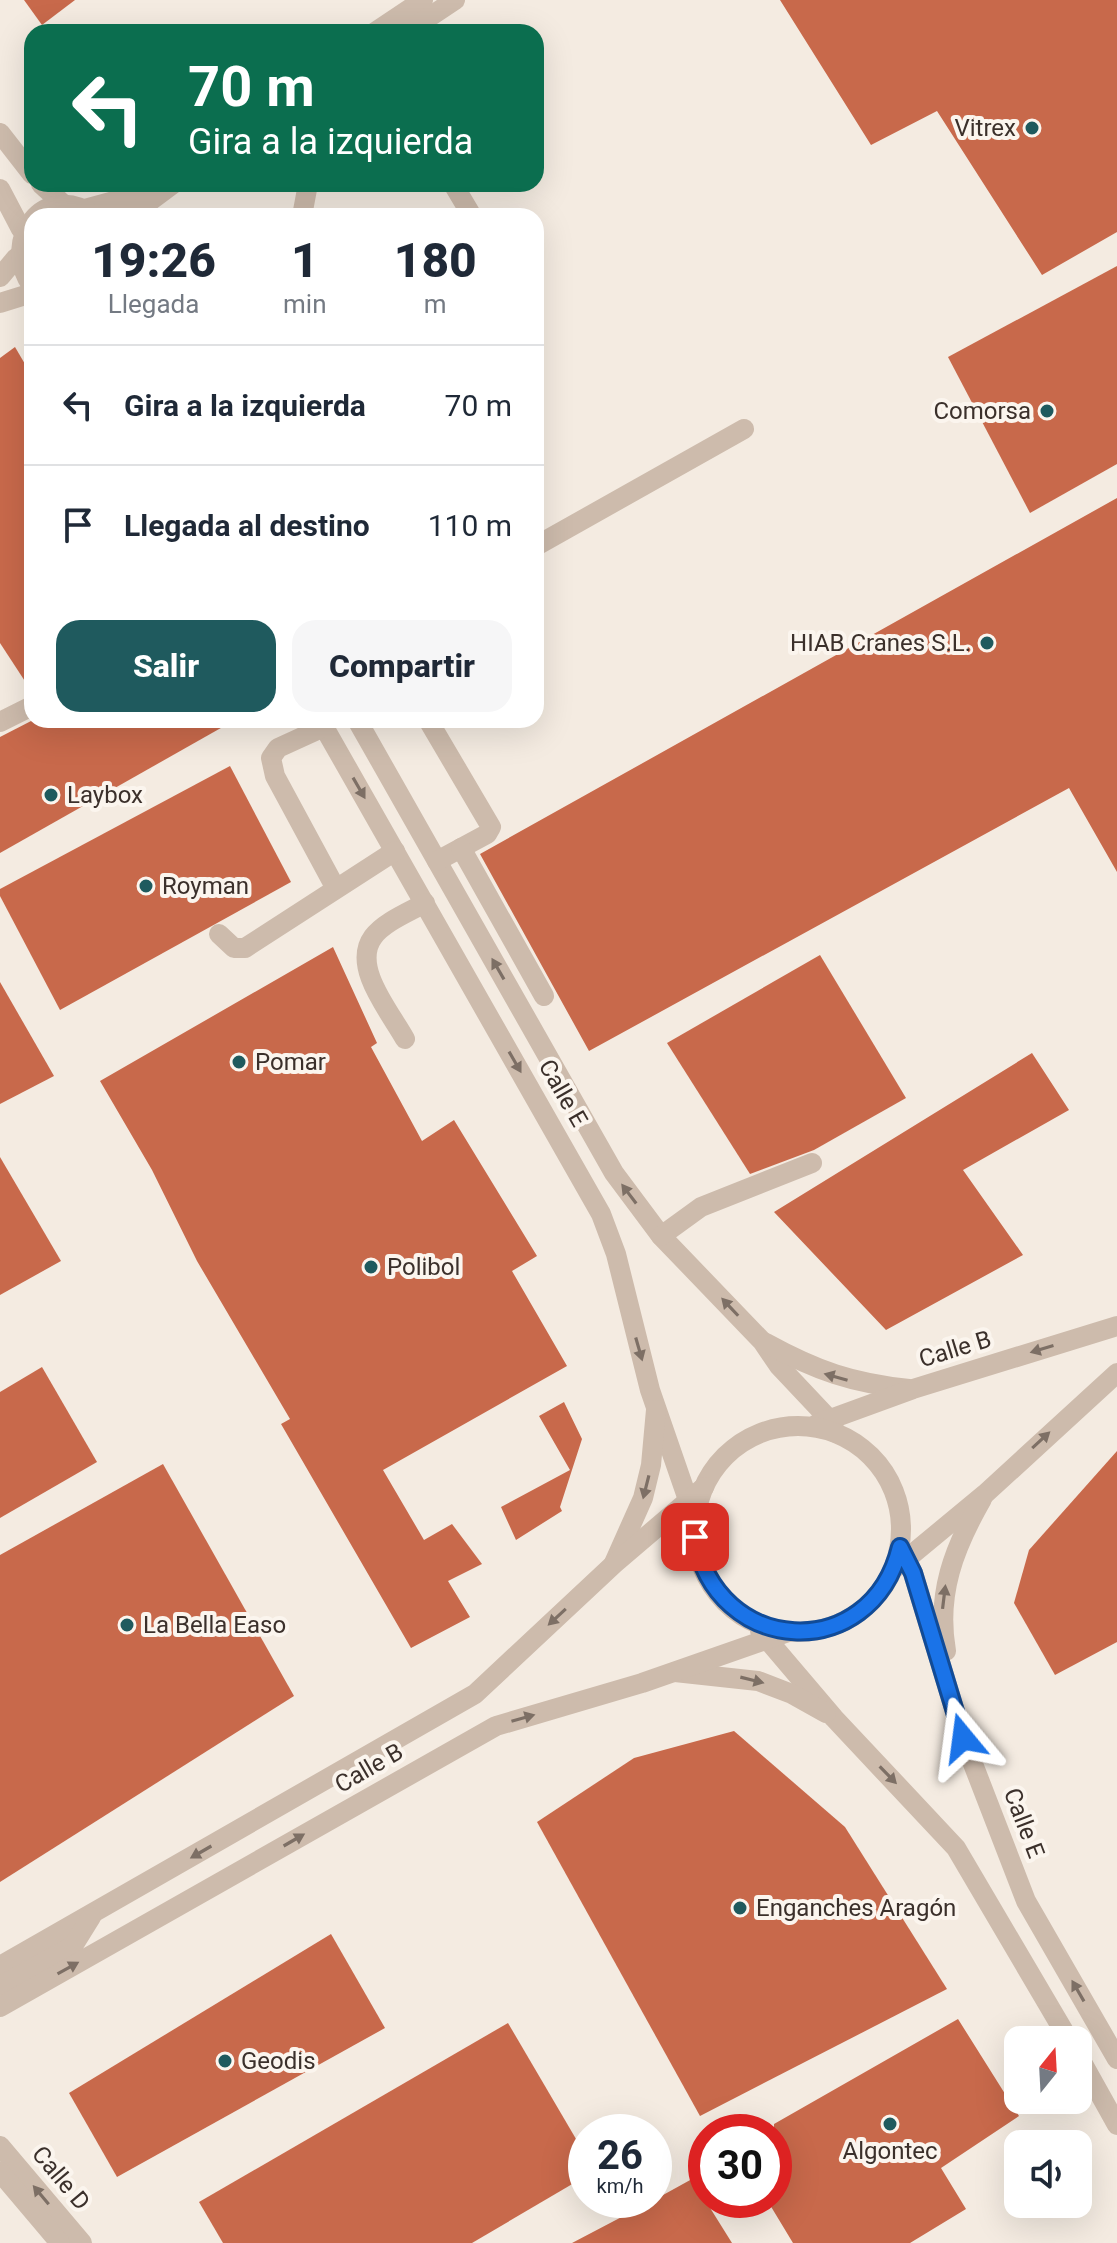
<!DOCTYPE html>
<html lang="es">
<head>
<meta charset="utf-8">
<style>
  body { margin:0; font-family:Roboto,sans-serif; background:#f6f6f7; color:#1f2937; height:100vh; display:flex; flex-direction:column; font-size:30px; white-space:nowrap }
  * { box-sizing:border-box; margin:0 }
  p { font-size:26px; color:#747a83 }
  .icon { flex:none; width:44px; height:44px; fill:none; stroke:currentColor; stroke-width:2; stroke-linecap:round; stroke-linejoin:round }
  .map { position:relative; flex:1; overflow:hidden }
  .details { position:absolute; left:24px; top:208px; width:520px; height:520px; display:flex; flex-direction:column; background:#fff; border-radius:24px; box-shadow:0 8px 32px #0002 }
  .details>* { flex:none }
  .guide { position:absolute; left:24px; top:24px; width:520px; height:168px; border-radius:24px; box-shadow:0 8px 32px #0002; background:#0b6e4f; color:#fff; overflow:hidden }
  .needle { width:52px; rotate:18deg }
  .tools { position:absolute; left:1004px; top:2026px; display:grid; gap:16px }
  .tools a { display:grid; place-items:center; width:88px; height:88px; border-radius:16px; background:#fff; box-shadow:0 8px 32px #0002; font-size:40px }
  .speed { position:absolute; left:568px; top:2114px; display:flex; gap:16px; font-size:40px; font-weight:700; text-align:center }
  .speed>* { display:grid; place-content:center; width:104px; height:104px; border-radius:50%; background:#fff; box-shadow:0 8px 32px #0002; line-height:1 }
  .speed small { font-size:20px; font-weight:400 }
  .speed .limit { border:12px solid #d22; background:#fff; color:#111 }
  .pin { position:absolute; display:grid; place-items:center; width:68px; height:68px; color:#fff; margin:-34px; border-radius:16px; box-shadow:0 4px 12px #0006 }
  .me { position:absolute; width:88px; margin:-44px; rotate:344deg; stroke-linejoin:round; filter:drop-shadow(0 0 6px #0008) }
  .turn { display:flex; align-items:center; gap:28px; height:168px; padding:0 32px; font-size:36px }
  .turn .icon { width:104px; height:104px; stroke-width:2.5 }
  .turn b { display:block; font-size:56px; line-height:68px }
  .eta { display:flex; justify-content:space-evenly; align-items:center; height:136px; text-align:center }
  .eta b { font-size:48px; font-weight:800; line-height:56px }
  .primary-button { display:flex; gap:16px; margin-top:auto; padding:16px 32px }
  .primary-button a { flex:1; height:92px; border-radius:24px; background:#1f5a5e; color:#fff; font-size:32px; font-weight:800; line-height:92px; text-align:center }
  .primary-button a+a { background:#f6f6f7; color:#1f2937 }
  ul { padding:0; list-style:none }
  li { display:flex; align-items:center; gap:24px; height:120px; padding:0 32px; border-top:2px solid #e0e1e3 }
  li div { flex:1 }
  li b { display:block; font-size:30px }
  li em { font-style:normal }
  .map>svg:first-child { display:block }
  .building { fill:#c8694b }
  .lines { fill:none; stroke-linecap:round; stroke-linejoin:round }
  .minor { stroke:#cdbbac; stroke-width:20 }
  .oneway { fill:#7d6f65 }
  .route-casing { stroke:#114b97; stroke-width:20 }
  .route { stroke:#1a73e8; stroke-width:14 }
  .poi-dot { fill:#1f5a5e; stroke:#fbf5ee; stroke-width:3 }
  .labels { text-anchor:middle; dominant-baseline:central; stroke-width:8; stroke-linejoin:round; paint-order:stroke }
  .poi-label { font-size:24px; fill:#3b302b; stroke:#fbf5ee; text-anchor:start }
  .street-label { font-size:24px; fill:#3b302b; stroke:#fbf5ee }
</style>
</head>
<body>
<div class="map">
<svg width="1117" height="2243" viewBox="0 0 1117 2243">
  <rect width="100%" height="100%" fill="#f4ebe1"/>
  <g class="building">
    <path d="M24,0H75L42,25Z"/>
    <path d="M780,0H1117V232L1042,275L937,111L871,145Z"/>
    <path d="M1117,266V464L1030,513L948,357Z"/>
    <path d="M15,347L32,376V692L0,643V358Z"/>
    <path d="M1117,498V872L1069,788L589,1051L480,854Z"/>
    <path d="M33,720H235L0,853V737Z"/>
    <path d="M230,766L291,882L60,1010L0,896V889Z"/>
    <path d="M333,947L377,1043L371,1047L422,1141L454,1120L537,1256L512,1271L567,1366L383,1470L424,1540L452,1524L482,1564L448,1581L470,1617L411,1648L281,1424L290,1419L197,1261L152,1170L100,1081Z"/>
    <path d="M820,955L906,1098L814,1150L750,1174L667,1043Z"/>
    <path d="M0,982L54,1076L0,1104Z"/>
    <path d="M1032,1053L1069,1110L963,1170L1023,1255L886,1330L774,1212Z"/>
    <path d="M0,1157L61,1261L0,1295Z"/>
    <path d="M42,1367L97,1462L0,1518V1392Z"/>
    <path d="M564,1402L582,1439L560,1507L562,1511L516,1540L501,1507L570,1470L539,1416Z"/>
    <path d="M1117,1451V1642L1055,1675L1014,1603L1029,1550Z"/>
    <path d="M163,1464L294,1696L0,1882V1555Z"/>
    <path d="M734,1731L845,1827L947,1989L700,2116L537,1822L634,1758Z"/>
    <path d="M331,1934L385,2028L117,2177L69,2093Z"/>
    <path d="M958,2019L1019,2116L941,2168L966,2209L910,2243H793L767,2200H774V2124Z"/>
    <path d="M508,2023L586,2156V2176L472,2243H223L199,2202Z"/>
    <path d="M692,2179L732,2243H572L654,2200Z"/>
  </g>
  <g class="lines">
    <g class="minor">
      <path d="M375,32L423,0"/>
      <path d="M407,32L455,0"/>
      <path d="M0,133L32,174"/>
      <path d="M41,184L63,204"/>
      <path d="M453,184L472,216"/>
      <path d="M0,189L21,229"/>
      <path d="M85,209L129,197L155,184"/>
      <path d="M130,216L173,184"/>
      <path d="M302,216L308,184"/>
      <path d="M0,277L16,258"/>
      <path d="M32,286C0,241 44,179 95,216"/>
      <path d="M0,303L32,293"/>
      <path d="M536,546L744,429"/>
      <path d="M320,720L601,1214L616,1254L650,1390L695,1520"/>
      <path d="M357,720L614,1173L661,1236L762,1341L779,1366L828,1418L836,1433"/>
      <path d="M428,720L491,827L487,834L437,861"/>
      <path d="M0,722L32,706"/>
      <path d="M324,727L278,748L271,758L275,776L335,887"/>
      <path d="M461,848L544,996"/>
      <path d="M219,934L234,948H245L395,851"/>
      <path d="M405,1039C391,1013 351,967 373,937C384,922 409,912 425,903"/>
      <path d="M661,1236L701,1207L812,1163"/>
      <path d="M766,1343C817,1371 852,1383 909,1389"/>
      <path d="M817,1424L913,1389L1117,1326"/>
      <circle cx="798" cy="1529" r="103"/>
      <path d="M900,1547L913,1573L963,1738L1026,1901L1117,2059"/>
      <path d="M614,1563L643,1498L651,1465L656,1410"/>
      <path d="M898,1566L985,1494L1117,1373"/>
      <path d="M760,1631L834,1718L956,1848L1069,2040"/>
      <path d="M946,1651C936,1594 954,1548 982,1499"/>
      <path d="M675,1672L758,1681L792,1694L826,1713"/>
      <path d="M0,1966L475,1694L614,1564L704,1487"/>
      <path d="M0,1986L73,1946L91,1917"/>
      <path d="M0,2007L496,1726L642,1683L788,1632"/>
      <path d="M1078,2055L1117,2125"/>
      <path d="M0,2146L82,2243"/>
      <path d="M0,2172L60,2243"/>
    </g>
  </g>
  <defs><path id="oneway-solid" d="M-6-.8H1V-3.2L6.5 0L1 3.2V.8H-6Z" transform="scale(2)"/></defs>
  <g class="oneway">
    <use href="#oneway-solid" transform="translate(359 788) rotate(60)"/>
    <use href="#oneway-solid" transform="translate(498 969) rotate(-120)"/>
    <use href="#oneway-solid" transform="translate(515 1062) rotate(60)"/>
    <use href="#oneway-solid" transform="translate(629 1194) rotate(-127)"/>
    <use href="#oneway-solid" transform="translate(730 1307) rotate(-133)"/>
    <use href="#oneway-solid" transform="translate(639 1349) rotate(74)"/>
    <use href="#oneway-solid" transform="translate(1042 1349) rotate(163)"/>
    <use href="#oneway-solid" transform="translate(836 1377) rotate(-164)"/>
    <use href="#oneway-solid" transform="translate(1041 1440) rotate(-43)"/>
    <use href="#oneway-solid" transform="translate(646 1487) rotate(104)"/>
    <use href="#oneway-solid" transform="translate(944 1597) rotate(-83)"/>
    <use href="#oneway-solid" transform="translate(557 1617) rotate(137)"/>
    <use href="#oneway-solid" transform="translate(752 1680) rotate(14)"/>
    <use href="#oneway-solid" transform="translate(523 1718) rotate(-16)"/>
    <use href="#oneway-solid" transform="translate(888 1775) rotate(46)"/>
    <use href="#oneway-solid" transform="translate(294 1840) rotate(-30)"/>
    <use href="#oneway-solid" transform="translate(201 1852) rotate(150)"/>
    <use href="#oneway-solid" transform="translate(68 1968) rotate(-29)"/>
    <use href="#oneway-solid" transform="translate(1078 1991) rotate(-120)"/>
    <use href="#oneway-solid" transform="translate(41 2195) rotate(-130)"/>
  </g>
  <g class="lines">
    <g class="route-casing">
      <path id="route" d="M695,1537C715,1656 871,1666 900,1547L913,1573L963,1738"/>
    </g>
    <use href="#route" class="route"/>
  </g>
  <g class="poi-dot">
    <circle cx="1032" cy="128" r="8"/>
    <circle cx="1047" cy="411" r="8"/>
    <circle cx="987" cy="643" r="8"/>
    <circle cx="51" cy="795" r="8"/>
    <circle cx="146" cy="886" r="8"/>
    <circle cx="239" cy="1062" r="8"/>
    <circle cx="371" cy="1267" r="8"/>
    <circle cx="127" cy="1625" r="8"/>
    <circle cx="740" cy="1908" r="8"/>
    <circle cx="225" cy="2061" r="8"/>
    <circle cx="890" cy="2124" r="8"/>
  </g>
  <g class="labels">
    <g class="poi-label">
      <text x="1016" y="128" text-anchor="end">Vitrex</text>
      <text x="1031" y="411" text-anchor="end">Comorsa</text>
      <text x="971" y="643" text-anchor="end">HIAB Cranes S.L.</text>
      <text x="67" y="795">Laybox</text>
      <text x="162" y="886">Royman</text>
      <text x="255" y="1062">Pomar</text>
      <text x="387" y="1267">Polibol</text>
      <text x="143" y="1625">La Bella Easo</text>
      <text x="756" y="1908">Enganches Aragón</text>
      <text x="241" y="2061">Geodis</text>
      <text x="890" y="2151" text-anchor="middle">Algontec</text>
    </g>
    <g class="street-label">
      <text transform="translate(563 1093) rotate(60)">Calle E</text>
      <text transform="translate(955 1349) rotate(-17)">Calle B</text>
      <text transform="translate(369 1768) rotate(-30)">Calle B</text>
      <text transform="translate(1024 1823) rotate(69)">Calle E</text>
      <text transform="translate(61 2178) rotate(50)">Calle D</text>
    </g>
  </g>
</svg>
<div class="tools">
<a><svg class="needle" viewBox="-14 -14 28 28"><path d="M0-13l5 13h-10z" fill="#e53935"/><path d="M0 13l5-13h-10z" fill="#747a83"/></svg></a>
<a><svg class="icon" aria-label="sound" viewBox="0 0 24 24"><path d="M4 9h4l5-4v14l-5-4H4zM17 9q2 3 0 6"/></svg></a>
</div>
<div class="speed"><div>26<small>km/h</small></div><div class="limit">30</div></div>
<div class="pin" style="left:695px;top:1537px;background:#d93025"><svg class="icon" aria-label="arrive" viewBox="0 0 24 24"><path d="M6 21V4h12l-3 4 3 4H6"/></svg></div>
<svg class="me" style="left:963px;top:1738px" viewBox="-20 -20 40 40"><path d="M0-17L14 15 0 8-14 15z" fill="#1a73e8" stroke="#fff" stroke-width="4"/></svg>
<div class="guide">
<div class="turn"><svg class="icon" aria-label="left" viewBox="0 0 24 24"><path d="M17 20v-9H6M10 6l-5 5 5 5"/></svg><div><b>70 m</b>Gira a la izquierda</div></div>
</div>
<section class="details">
<div class="eta">
<div><b>19:26</b><p>Llegada</p></div>
<div><b>1</b><p>min</p></div>
<div><b>180</b><p>m</p></div>
</div>
<ul>
<li><svg class="icon" aria-label="left" viewBox="0 0 24 24"><path d="M17 20v-9H6M10 6l-5 5 5 5"/></svg><div><b>Gira a la izquierda</b></div><em>70 m</em></li>
<li><svg class="icon" aria-label="arrive" viewBox="0 0 24 24"><path d="M6 21V4h12l-3 4 3 4H6"/></svg><div><b>Llegada al destino</b></div><em>110 m</em></li>
</ul>
<div class="primary-button"><a>Salir</a><a>Compartir</a></div>
</section>
</div>
</body>
</html>
